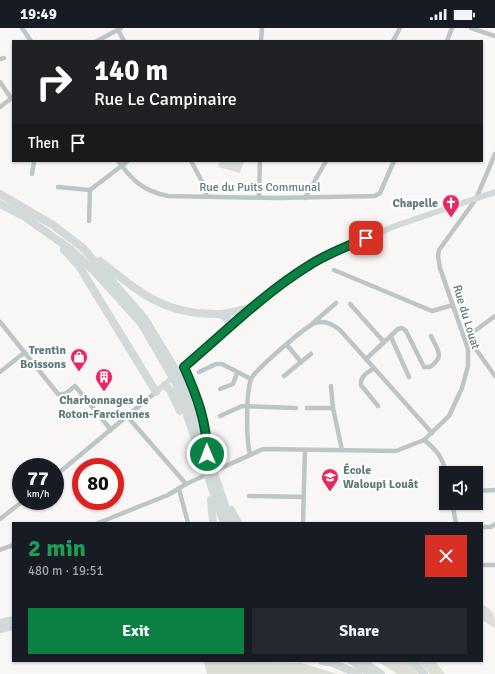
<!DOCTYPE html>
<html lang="en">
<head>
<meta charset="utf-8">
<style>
  body { margin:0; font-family:Signika,sans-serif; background:#242831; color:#f1f3f6; height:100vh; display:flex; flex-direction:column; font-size:15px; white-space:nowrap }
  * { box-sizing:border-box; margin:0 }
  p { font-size:13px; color:#9ea1a6 }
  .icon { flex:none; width:22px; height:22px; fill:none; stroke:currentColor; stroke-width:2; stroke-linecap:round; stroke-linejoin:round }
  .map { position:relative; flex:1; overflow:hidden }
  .sheet { position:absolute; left:12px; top:494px; width:471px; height:140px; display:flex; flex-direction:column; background:#171b24; border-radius:0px; box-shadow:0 1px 3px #0004 }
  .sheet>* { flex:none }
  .hud { position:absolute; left:12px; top:12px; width:471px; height:122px; border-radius:0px; box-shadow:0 1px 3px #0004; background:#202124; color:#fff; overflow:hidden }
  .controls { position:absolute; left:439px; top:438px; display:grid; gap:8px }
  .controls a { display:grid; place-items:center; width:44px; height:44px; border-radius:0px; background:#171b24; box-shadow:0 1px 3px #0004; font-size:20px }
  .speed { position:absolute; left:12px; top:430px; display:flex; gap:8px; font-size:20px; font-weight:700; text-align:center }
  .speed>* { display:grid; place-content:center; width:52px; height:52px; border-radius:50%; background:#171b24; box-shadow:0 1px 3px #0004; line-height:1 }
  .speed small { font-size:10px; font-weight:400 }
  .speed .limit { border:6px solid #d22; background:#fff; color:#111 }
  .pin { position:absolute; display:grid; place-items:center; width:34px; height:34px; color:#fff; margin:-17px; border-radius:8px; box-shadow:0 2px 6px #0006 }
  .me { position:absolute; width:44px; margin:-22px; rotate:359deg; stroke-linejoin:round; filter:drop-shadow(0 0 3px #0008) }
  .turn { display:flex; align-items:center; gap:14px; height:84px; padding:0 16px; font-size:18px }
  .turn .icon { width:52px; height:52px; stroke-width:2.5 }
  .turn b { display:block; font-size:28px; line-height:34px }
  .then { display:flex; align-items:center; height:38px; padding:0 16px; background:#0003; gap:8px; font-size:15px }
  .round { display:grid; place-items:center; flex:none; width:42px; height:42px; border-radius:0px; background:#242831 }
  .overview { display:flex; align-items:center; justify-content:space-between; height:68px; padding:0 16px }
  h1 { font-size:24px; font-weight:800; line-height:30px; color:#1e9e55 }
  .button { display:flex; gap:8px; margin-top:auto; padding:8px 16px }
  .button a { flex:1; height:46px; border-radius:0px; background:#0b8043; color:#fff; font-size:16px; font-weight:800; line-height:46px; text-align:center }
  .button a+a { background:#242831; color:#f1f3f6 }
  .status { display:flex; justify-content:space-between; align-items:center; height:28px; padding:0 20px; background:#171b24; direction:ltr }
  .status svg { height:11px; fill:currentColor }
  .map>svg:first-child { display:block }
  .green { fill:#ddded5 }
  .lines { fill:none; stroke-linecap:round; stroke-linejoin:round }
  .street { stroke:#bcc6c5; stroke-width:4.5 }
  .secondary { stroke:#d2dad9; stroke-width:6 }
  .highway { stroke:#d2dad9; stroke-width:8 }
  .route-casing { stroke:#07532c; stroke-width:10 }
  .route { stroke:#0b8043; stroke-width:7 }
  .labels { text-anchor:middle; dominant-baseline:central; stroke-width:4; stroke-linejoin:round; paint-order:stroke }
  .street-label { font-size:12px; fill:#5e7c79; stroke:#fff }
  .poi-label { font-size:12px; font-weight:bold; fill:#5e7c79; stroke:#fff; text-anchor:end }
</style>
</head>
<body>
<div class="status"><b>19:49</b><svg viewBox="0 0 49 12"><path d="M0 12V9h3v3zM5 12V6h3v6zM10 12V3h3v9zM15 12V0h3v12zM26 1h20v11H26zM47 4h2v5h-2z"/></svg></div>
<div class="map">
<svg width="495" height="646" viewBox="0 0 495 646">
  <rect width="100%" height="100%" fill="#f9f7f6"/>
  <g class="green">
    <path d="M220,133H244L240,145L218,139Z"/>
    <path d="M482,577C494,581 495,589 495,600L483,593Z"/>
    <path d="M176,633L301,635L338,646H207L204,634Z"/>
    <path d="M377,633H407L418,646H397Z"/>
    <path d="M418,633H435L445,646H430Z"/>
  </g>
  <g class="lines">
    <g class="street">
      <path d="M22,0L31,13"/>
      <path d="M471,0L495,8"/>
      <path d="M118,2L124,13"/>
      <path d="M97,13L121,0"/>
      <path d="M261,13L262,0"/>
      <path d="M393,13L400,0"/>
      <path d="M447,13L452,0"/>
      <path d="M0,31L4,30"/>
      <path d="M0,54L11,70"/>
      <path d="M0,79L13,69"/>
      <path d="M118,133C133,153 143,163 168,168L276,170L375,168L380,165L394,133"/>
      <path d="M191,133L206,161V168"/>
      <path d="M32,146L34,133"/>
      <path d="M58,159L90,162L89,193"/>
      <path d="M90,162L128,133"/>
      <path d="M259,169L260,133"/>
      <path d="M305,170L326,133"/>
      <path d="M334,242L432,283L453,277"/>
      <path d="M350,276L384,314"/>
      <path d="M0,294L58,366H65L75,358L111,402"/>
      <path d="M313,295L336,275"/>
      <path d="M391,309L409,349"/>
      <path d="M465,310L495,288"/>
      <path d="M468,321L475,320L495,348"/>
      <path d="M366,331L398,301L402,300L406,303L424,339H430C445,328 438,323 431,308"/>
      <path d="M301,334L311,326"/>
      <path d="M374,340C368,344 360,348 361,357L378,378"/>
      <path d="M0,344L24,325"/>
      <path d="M199,344L216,336H222L251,351"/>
      <path d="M284,348L301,334L287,317"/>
      <path d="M331,358L333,380"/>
      <path d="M220,361L233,356L237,345"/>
      <path d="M307,380H333L342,422"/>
      <path d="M127,388L186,456"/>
      <path d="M220,388L242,378L296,380"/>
      <path d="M424,412C436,421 443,430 446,445"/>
      <path d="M250,427C246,411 246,365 251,351C255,342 306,298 315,295C325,292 332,296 340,302L432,405"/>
      <path d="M446,443L466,445"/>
      <path d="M55,448L156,364"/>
      <path d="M179,461L188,495"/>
      <path d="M476,463L495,462"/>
      <path d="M249,468L304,469"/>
      <path d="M452,475L456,495"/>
      <path d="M0,491L23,473"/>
      <path d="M98,495L168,467L186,456L263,421L396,423L424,412L449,388L462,360L468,338V321L440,240L438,228L439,222L476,171L495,126"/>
      <path d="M303,495L305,422"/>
      <path d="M482,499H491L495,496"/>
      <path d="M0,522L13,517"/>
      <path d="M482,537H495"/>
    </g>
    <path class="secondary" d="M156,364L270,266L309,237L337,222L395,198L495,164"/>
    <g class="highway">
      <path d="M0,166L53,197L83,220L145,291L183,354L231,495"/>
      <path d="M0,176L25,189L70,221L96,245L141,295L176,355L224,495"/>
      <path d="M64,222L79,238L156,364"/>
      <path d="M100,233C140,265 166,288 221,286C232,285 244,281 255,279"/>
      <path d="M220,286L227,290L230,299"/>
      <path d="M184,339C196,364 208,391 207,419"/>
      <path d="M165,357L170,362L180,383"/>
      <path d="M211,472L213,495"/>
      <path d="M231,482L238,495"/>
      <path d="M0,595L13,592"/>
      <path d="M0,601L13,598"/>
      <path d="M322,633L333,635L358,646"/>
      <path d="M352,633L370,646"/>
      <path d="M362,633L381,646"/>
      <path d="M412,633L424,646"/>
    </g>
  </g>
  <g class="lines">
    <g class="route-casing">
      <path id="route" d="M207,426C207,395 197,368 184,339C224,305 263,266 308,238C326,226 346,219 366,210"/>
    </g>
    <use href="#route" class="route"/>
  </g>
  <defs>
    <g id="church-pin" transform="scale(0.9)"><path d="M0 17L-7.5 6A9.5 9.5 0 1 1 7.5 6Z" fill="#e82660" stroke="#fff"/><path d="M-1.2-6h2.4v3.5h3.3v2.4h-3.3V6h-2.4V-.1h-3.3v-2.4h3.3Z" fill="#fff"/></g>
    <g id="shop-pin" transform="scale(0.9)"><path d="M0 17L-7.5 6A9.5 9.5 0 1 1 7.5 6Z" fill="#e82660" stroke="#fff"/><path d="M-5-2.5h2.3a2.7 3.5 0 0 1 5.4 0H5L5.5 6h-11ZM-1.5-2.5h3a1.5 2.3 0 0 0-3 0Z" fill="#fff"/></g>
    <g id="building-pin" transform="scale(0.9)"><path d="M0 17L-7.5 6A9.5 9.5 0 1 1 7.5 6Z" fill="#e82660" stroke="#fff"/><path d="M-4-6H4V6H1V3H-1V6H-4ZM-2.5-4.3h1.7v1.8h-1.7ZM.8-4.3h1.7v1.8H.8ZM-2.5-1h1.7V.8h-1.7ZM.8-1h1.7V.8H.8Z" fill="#fff"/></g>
    <g id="school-pin" transform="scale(0.9)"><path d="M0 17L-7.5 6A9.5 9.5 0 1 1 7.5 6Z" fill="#e82660" stroke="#fff"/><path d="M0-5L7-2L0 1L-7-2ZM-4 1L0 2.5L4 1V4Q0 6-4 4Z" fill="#fff"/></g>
  </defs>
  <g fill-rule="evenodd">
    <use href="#church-pin" x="451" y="175"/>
    <use href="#shop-pin" x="79" y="329"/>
    <use href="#building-pin" x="104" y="349"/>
    <use href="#school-pin" x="330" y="449"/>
  </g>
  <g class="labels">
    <g class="street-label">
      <text x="260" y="159">Rue du Puits Communal</text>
      <text transform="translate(466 289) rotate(73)">Rue du Louat</text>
    </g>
    <g class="poi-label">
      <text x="438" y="175">Chapelle</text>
      <text x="66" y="322">Trentin<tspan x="66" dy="14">Boissons</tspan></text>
      <text x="104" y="372" text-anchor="middle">Charbonnages de<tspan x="104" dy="14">Roton-Farciennes</tspan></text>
      <text x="343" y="442" text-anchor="start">École<tspan x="343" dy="14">Waloupi Louât</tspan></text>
    </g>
  </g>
</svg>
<div class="controls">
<a><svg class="icon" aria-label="sound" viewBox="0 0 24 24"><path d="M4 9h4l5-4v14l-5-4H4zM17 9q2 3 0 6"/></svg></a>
</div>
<div class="speed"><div>77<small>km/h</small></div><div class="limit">80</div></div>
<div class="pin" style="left:366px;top:210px;background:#d93025"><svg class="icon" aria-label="arrive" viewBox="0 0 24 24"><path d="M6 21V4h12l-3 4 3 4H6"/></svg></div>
<svg class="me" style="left:207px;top:426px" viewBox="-20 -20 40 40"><circle r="17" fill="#0b8043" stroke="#fff" stroke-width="3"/><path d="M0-11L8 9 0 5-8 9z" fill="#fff"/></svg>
<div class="hud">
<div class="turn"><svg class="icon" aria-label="right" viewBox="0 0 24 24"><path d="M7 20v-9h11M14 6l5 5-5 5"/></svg><div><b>140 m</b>Rue Le Campinaire</div></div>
<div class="then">Then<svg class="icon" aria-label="arrive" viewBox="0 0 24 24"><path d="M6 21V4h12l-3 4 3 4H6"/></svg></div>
</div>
<section class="sheet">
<div class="overview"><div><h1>2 min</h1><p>480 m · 19:51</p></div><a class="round" style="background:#d93025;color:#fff"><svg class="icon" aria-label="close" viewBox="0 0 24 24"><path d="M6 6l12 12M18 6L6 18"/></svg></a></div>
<div class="button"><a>Exit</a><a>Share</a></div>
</section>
</div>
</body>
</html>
